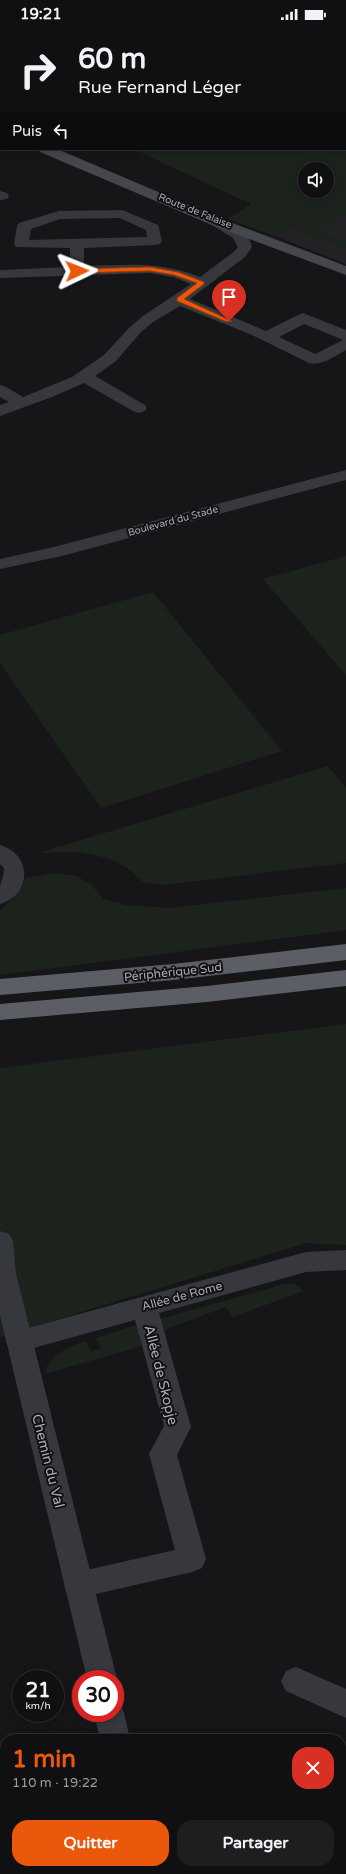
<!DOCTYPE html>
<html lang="fr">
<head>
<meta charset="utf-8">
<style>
  body { margin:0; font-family:"Varela Round",sans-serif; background:#1e1e20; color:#f1f3f6; height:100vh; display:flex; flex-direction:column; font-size:15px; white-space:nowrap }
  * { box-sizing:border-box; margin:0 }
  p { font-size:13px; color:#9c9d9f }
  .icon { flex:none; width:22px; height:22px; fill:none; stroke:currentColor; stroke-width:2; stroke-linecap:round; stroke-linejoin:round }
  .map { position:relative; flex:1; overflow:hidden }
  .panel { position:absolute; left:0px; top:1706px; width:346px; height:140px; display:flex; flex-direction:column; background:#101012; border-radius:16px 16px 0 0; box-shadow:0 2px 10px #0003,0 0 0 1px #303032 }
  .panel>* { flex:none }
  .top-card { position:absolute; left:0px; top:0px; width:346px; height:122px; box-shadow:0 2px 10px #0003,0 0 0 1px #303032; background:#101012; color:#f1f3f6; overflow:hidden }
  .fabs { position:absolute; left:298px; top:134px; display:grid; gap:8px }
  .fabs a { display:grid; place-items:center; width:36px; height:36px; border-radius:50%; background:#101012; box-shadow:0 2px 10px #0003,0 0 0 1px #303032; font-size:20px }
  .speed { position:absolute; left:12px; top:1642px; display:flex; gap:8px; font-size:20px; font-weight:700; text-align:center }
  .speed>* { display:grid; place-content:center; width:52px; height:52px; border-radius:50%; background:#101012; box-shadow:0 2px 10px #0003,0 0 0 1px #303032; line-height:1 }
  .speed small { font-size:10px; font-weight:400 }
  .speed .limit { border:6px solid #d22; background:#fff; color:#111 }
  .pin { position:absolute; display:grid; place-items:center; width:34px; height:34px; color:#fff; margin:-41px -17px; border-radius:50% 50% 50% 0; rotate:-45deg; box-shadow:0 0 4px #0007 }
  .pin .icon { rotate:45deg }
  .me { position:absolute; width:44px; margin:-22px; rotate:88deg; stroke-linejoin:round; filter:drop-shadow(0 0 3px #0008) }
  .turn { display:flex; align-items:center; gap:14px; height:84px; padding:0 12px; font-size:18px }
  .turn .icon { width:52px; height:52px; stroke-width:2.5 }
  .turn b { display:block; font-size:28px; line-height:34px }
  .then { display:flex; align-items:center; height:38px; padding:0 12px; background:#0003; gap:8px; font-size:15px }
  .round { display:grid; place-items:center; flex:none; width:42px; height:42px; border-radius:16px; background:#1e1e20 }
  .headline { display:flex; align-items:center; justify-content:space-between; height:68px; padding:0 12px }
  h1 { font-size:24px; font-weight:700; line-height:30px; color:#ea580c }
  .button { display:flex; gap:8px; margin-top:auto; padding:8px 12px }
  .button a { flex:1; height:46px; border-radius:16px; background:#ea580c; color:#fff; font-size:16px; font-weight:700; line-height:46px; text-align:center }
  .button a+a { background:#1e1e20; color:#f1f3f6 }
  .status { display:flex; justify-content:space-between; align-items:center; height:28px; padding:0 20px; background:#101012; direction:ltr }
  .status svg { height:11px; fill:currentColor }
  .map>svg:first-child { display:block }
  .built { fill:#222225 }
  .green { fill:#1c231d; fill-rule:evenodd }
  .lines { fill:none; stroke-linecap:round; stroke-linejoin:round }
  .minor { fill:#37383d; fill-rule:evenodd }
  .tertiary { fill:#37383d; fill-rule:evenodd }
  .secondary { fill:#45474d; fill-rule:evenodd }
  .trunk { fill:#5b5e65; fill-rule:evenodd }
  .route { fill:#ea580c; stroke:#983908 }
  .labels { text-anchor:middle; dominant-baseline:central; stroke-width:4; stroke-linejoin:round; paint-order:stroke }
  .far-street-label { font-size:10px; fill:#a8adb8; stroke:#111113 }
  .street-label { font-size:12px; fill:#a8adb8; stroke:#111113 }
  .near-street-label { font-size:14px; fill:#a8adb8; stroke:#111113 }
</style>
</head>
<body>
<div class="status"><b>19:21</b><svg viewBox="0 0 49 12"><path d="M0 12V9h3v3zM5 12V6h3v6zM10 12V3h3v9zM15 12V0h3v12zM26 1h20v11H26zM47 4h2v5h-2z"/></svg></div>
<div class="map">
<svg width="346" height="1846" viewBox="0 0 346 1846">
  <rect width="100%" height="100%" fill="#161618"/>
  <path class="built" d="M346,170V236L275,208Z"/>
  <g class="green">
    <path d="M202,0H346V170L275,208L228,191L251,176L133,121H345V1ZM305,141H327V163H305Z"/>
    <path d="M346,173V187L319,201V203L346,215V221L294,201Z"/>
    <path d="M346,528V647L263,551Z"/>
    <path d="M153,564L282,723L101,780L0,635V607Z"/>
    <path d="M328,738L346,760V835L164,857L143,854L130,842L111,831L80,824L38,825Z"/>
    <path d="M52,845L76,848L91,856L103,871L126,877L169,880L346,860V902L0,947V882C11,873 21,864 26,850Z"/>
    <path d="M346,996V1217L306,1215L0,1309V1040Z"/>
    <path d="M284,1256H295L304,1263L232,1289L226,1279L160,1303L156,1292Z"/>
    <path d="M136,1297L142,1318L45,1346C48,1327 69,1319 86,1313L91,1324L101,1320L96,1310Z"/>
  </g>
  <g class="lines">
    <g class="minor">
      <path d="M94,0H110L111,1H95Z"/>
      <path d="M0,163L7,165L9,168L7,171L0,172Z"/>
      <path d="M122,182L158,197L162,213L160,216L155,217L84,220V238C127,237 159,233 200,249L235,223L238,219L233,210L212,197L210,194L212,191C227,187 250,204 252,219L245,229L190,271L266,303L298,287L303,285L308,287L346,302V322C335,328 322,338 309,335L252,307L180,278L153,294L140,305L116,333L95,348L145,377L147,380L145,383L139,385L133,383L84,355L52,369L0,388V377L9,374L0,369V357L6,359L23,369L72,349L104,327L130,299L143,288L191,256L173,249L150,245L0,250V242L70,239V220L16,219L14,216L17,198L19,195L59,183ZM120,190L146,202L147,209L29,212L31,201L60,191ZM304,296L341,311L343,312L315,326L279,309Z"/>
      <path d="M346,1222V1242L306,1244L159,1285L191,1399L177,1427L206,1531L202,1540L192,1544L78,1570L68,1566L64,1557L68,1548L78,1544L175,1522L149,1426L164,1398L135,1292L19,1324L10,1321L6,1313L10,1305L306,1224Z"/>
      <path d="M296,1639L346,1661V1690L286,1663L281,1653L286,1643Z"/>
    </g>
    <g class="tertiary">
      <path d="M346,442V452L62,528L0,541V531L54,519Z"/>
      <path d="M0,817C32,826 33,867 0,876C0,871 0,865 0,859C1,853 4,848 4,840L0,836Z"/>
      <path d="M0,1203L9,1206L13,1213L16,1246L117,1651L115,1655V1651H87L0,1287Z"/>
      <path d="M115,1673L120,1675L124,1685L130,1711H100L94,1685H115Z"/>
      <rect x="0" y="1765" width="5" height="30"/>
      <rect x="341" y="1776" width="5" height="32"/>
      <path d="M118,1841H150L151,1846H119Z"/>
    </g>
    <g class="secondary">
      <rect x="0" y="99" width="1" height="8"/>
      <path d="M38,121H57L222,191L346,238V247L212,197L40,124Z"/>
    </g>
    <g class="trunk">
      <path d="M346,916V932L173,952L0,967V951L173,936Z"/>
      <path d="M346,942V958L207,974L0,992V976L207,958Z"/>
    </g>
  </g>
  <path class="route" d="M150,239L178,244L204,254V256L184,271L232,293L227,294L177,273V270L197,255L174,247L150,243L77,245L74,243L77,241Z"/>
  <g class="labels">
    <g class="far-street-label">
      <text transform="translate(195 183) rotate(22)">Route de Falaise</text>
      <text transform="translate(173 493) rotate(-15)">Boulevard du Stade</text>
    </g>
    <g class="street-label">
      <text transform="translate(173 944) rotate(-6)">Périphérique Sud</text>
      <text transform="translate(182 1268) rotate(-15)">Allée de Rome</text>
    </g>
    <g class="near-street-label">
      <text transform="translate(161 1347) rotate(76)">Allée de Skopje</text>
      <text transform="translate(48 1433) rotate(76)">Chemin du Val</text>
    </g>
  </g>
</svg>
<div class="fabs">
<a><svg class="icon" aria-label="sound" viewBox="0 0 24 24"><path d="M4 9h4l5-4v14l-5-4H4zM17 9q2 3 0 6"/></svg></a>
</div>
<div class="speed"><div>21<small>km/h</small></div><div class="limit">30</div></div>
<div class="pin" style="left:229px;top:293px;background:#d93025"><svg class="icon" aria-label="arrive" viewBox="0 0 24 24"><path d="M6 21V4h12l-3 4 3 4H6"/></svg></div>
<svg class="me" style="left:77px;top:243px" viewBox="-20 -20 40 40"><path d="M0-17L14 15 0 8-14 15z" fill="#ea580c" stroke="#fff" stroke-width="4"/></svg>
<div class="top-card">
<div class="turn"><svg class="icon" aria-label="right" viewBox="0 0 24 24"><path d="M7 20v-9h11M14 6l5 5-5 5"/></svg><div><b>60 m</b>Rue Fernand Léger</div></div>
<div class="then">Puis<svg class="icon" aria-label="left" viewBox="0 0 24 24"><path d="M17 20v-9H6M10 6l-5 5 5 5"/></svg></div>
</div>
<section class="panel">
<div class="headline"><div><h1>1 min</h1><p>110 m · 19:22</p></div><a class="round" style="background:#d93025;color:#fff"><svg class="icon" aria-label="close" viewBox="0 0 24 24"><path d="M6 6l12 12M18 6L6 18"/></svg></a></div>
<div class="button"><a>Quitter</a><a>Partager</a></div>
</section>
</div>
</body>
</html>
